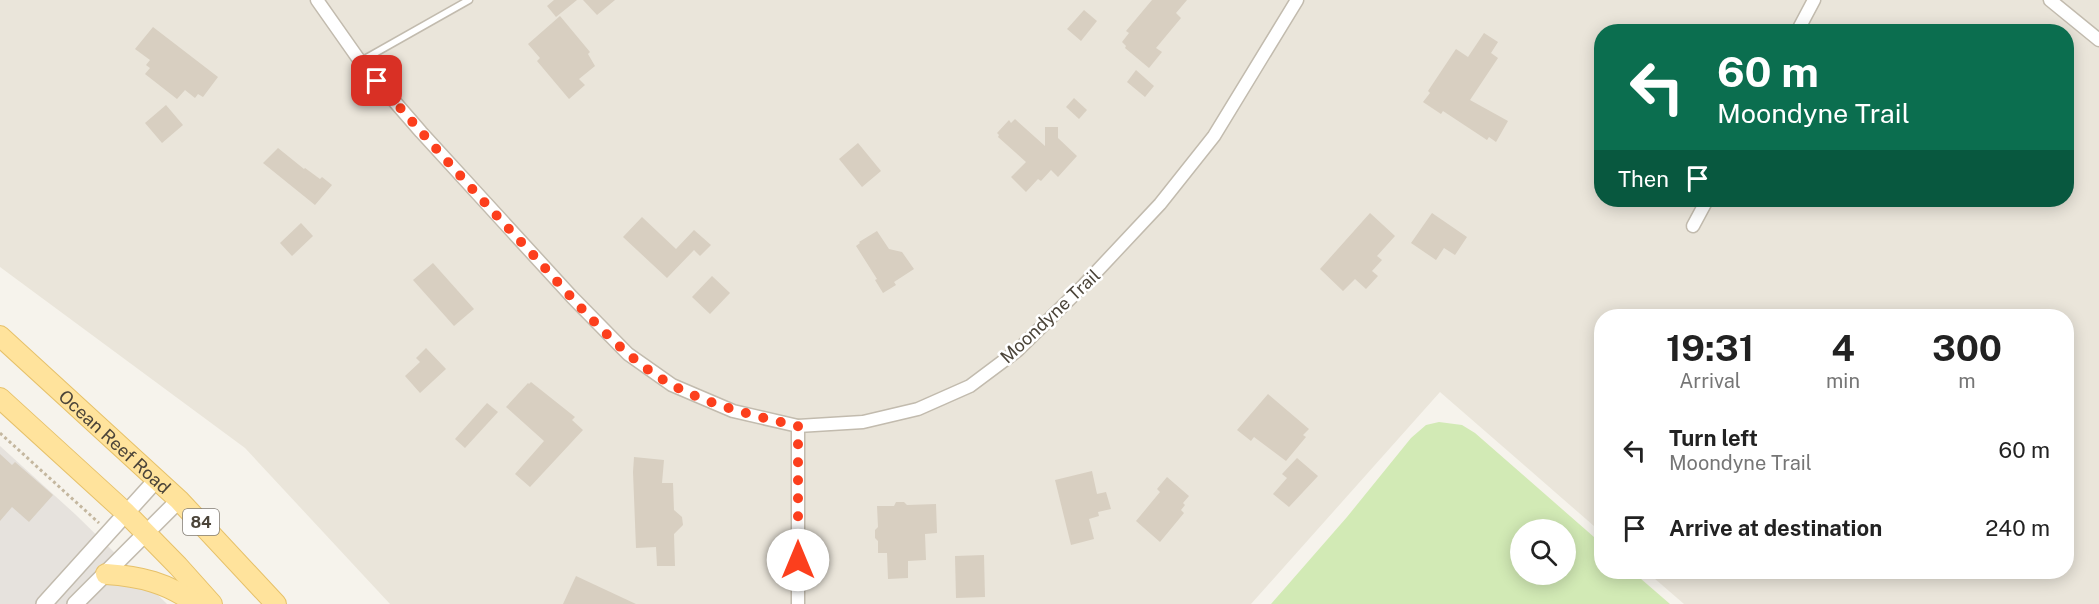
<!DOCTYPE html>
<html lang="en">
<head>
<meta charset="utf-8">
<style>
  body { margin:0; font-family:"Public Sans",sans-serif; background:#f2f2f2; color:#222; height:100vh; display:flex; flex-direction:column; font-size:22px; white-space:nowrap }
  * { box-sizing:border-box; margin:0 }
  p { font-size:20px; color:#767676 }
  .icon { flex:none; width:33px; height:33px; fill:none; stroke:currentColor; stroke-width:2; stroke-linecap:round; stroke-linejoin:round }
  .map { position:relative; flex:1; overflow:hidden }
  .details { position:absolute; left:1594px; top:309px; width:480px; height:270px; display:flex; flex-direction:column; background:#fff; border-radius:24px; box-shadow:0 3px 15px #0003 }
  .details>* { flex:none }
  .banner { position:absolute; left:1594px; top:24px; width:480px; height:183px; border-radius:24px; box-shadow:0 3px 15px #0003; background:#0b6e4f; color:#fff; overflow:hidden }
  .buttons { position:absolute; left:1510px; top:519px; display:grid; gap:12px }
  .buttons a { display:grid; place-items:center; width:66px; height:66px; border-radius:50%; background:#fff; box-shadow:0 3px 15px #0003; font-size:30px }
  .pin { position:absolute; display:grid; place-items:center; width:51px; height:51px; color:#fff; margin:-26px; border-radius:12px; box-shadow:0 3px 9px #0006 }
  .me { position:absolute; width:66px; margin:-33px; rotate:0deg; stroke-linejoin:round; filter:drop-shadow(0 0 4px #0008) }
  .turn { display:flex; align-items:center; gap:21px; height:126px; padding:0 24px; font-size:27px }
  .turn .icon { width:78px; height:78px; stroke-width:2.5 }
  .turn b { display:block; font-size:42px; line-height:51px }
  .then { display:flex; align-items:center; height:57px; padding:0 24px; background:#0003; gap:12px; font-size:22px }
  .eta { display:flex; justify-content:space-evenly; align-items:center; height:102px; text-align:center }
  .eta b { font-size:36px; font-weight:700; line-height:42px }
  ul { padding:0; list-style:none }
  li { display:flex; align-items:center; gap:18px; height:78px; padding:0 24px }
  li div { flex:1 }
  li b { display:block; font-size:22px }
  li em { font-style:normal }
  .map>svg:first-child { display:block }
  .residential { fill:#eae5da; fill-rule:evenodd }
  .industrial { fill:#e6e2dd }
  .green { fill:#d2eab5; fill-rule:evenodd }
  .building { fill:#d8cfc1 }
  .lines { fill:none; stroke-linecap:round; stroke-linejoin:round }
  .service-casing { stroke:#c2bbae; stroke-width:9 }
  .minor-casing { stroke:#c2bbae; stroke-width:15 }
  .tertiary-casing { stroke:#c2bbae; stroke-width:18 }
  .primary-casing { stroke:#e6c16a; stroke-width:22 }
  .path { stroke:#c4b79f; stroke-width:3; stroke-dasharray:3 3; stroke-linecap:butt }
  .service { stroke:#fff; stroke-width:6 }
  .minor { stroke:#fff; stroke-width:12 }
  .tertiary { stroke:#fff; stroke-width:15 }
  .primary { stroke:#ffe39c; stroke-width:20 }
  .route { stroke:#fc3f1d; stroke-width:10; stroke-dasharray:0 18 }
  .labels { text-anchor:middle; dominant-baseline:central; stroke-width:5; stroke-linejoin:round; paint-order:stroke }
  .shield { fill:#fff; stroke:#817c74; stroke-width:1.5 }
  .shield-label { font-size:16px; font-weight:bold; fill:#4b4439 }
  .street-label { font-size:18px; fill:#4b4439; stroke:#fff }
</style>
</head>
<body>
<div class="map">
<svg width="2099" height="604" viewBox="0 0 2099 604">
  <rect width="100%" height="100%" fill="#f6f3ec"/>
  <path class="residential" d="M0,0H2099V604H1684L1647,572H2067V316H1602V533L1440,392L1251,604H390L245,448L0,267ZM1602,32H2067V200H1602Z"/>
  <path class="industrial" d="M0,446L76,515L167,604H0Z"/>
  <path class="green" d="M1439,422L1462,425L1475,433L1602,544V572H1633L1670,604H1271L1347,517L1411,438L1426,425ZM1521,530H1566V574H1521Z"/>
  <g class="building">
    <path d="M554,0H577L556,17L547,6Z"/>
    <path d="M583,0H615L597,15Z"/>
    <path d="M1152,0H1187L1176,13L1181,18L1156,48L1162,52L1149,68L1125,48L1126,46L1122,42L1129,33L1126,31Z"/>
    <path d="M1084,10L1097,21L1081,41L1067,29Z"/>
    <path d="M560,16L590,52L588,54L595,66L579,79L585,85L569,99L537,61L540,58L528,44Z"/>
    <path d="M153,27L218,77L203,97L198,94L195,98L185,90L177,99L145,74L150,68L146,65L150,60L135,49Z"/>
    <path d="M1484,33L1498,42L1491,53L1498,58L1470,100L1508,121L1496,142L1489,137L1487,140L1443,111L1441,114L1423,102L1430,93L1428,91L1456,49L1468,57Z"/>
    <path d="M1136,70L1154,86L1145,97L1127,82Z"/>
    <path d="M1074,98L1087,110L1079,119L1066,107Z"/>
    <path d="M166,105L183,125L162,143L145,123Z"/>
    <path d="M1015,119L1045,146V127H1058V138L1077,156L1058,177L1051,170L1041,181L1038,179L1026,192L1011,177L1026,162L998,137L999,135L997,133L1009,120L1011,123Z"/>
    <path d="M858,143L881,171L862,187L839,159Z"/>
    <path d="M278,148L304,169L305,168L320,179L322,177L332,185L315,205L263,163Z"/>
    <path d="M1370,213L1395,236L1377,256L1382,260L1372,271L1378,276L1366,289L1355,279L1343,291L1320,269Z"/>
    <path d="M1432,213L1467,237L1455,255L1444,248L1436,260L1411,243Z"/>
    <path d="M642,217L676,249L694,230L711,245L700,256L694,250L667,278L623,237Z"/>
    <path d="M301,223L313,236L292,256L280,243Z"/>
    <path d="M877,231L889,249L902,252L914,269L894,282L896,285L883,293L875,280L877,279L856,246L860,243L859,242Z"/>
    <path d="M433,263L474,309L454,326L413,280Z"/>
    <path d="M712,276L730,293L710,314L692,297Z"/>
    <path d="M426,348L446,369L420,393L405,376L420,362L416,358Z"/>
    <path d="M531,382L575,417L572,420L583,430L530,487L515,474L544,441L506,407L528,383L529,384Z"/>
    <path d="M1268,394L1309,429L1303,435L1306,437L1286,461L1254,437L1251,441L1237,430Z"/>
    <path d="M487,403L498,412L465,448L455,439Z"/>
    <path d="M0,454L12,465L15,462L53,495L29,522L12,507L0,521Z"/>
    <path d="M634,457L664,460L662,483H673L674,510L682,517L683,525L674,534L675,566H657L656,547L636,548L633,472Z"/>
    <path d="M1297,458L1318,476L1289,507L1273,494L1287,478L1282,474Z"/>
    <path d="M1092,471L1097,494L1106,492L1111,509L1098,512L1099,516L1089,519L1094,539L1071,545L1055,480Z"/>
    <path d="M1167,477L1189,496L1183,503L1185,505L1181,510L1184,513L1160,542L1136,521L1160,492L1157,489Z"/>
    <path d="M896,502H904L907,505L936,504L937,533L925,534L926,560L908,561V578L888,579L887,553H878V541L875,538V530L878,527L877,506H894Z"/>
    <path d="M984,555L985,597L956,598L955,556Z"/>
    <path d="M576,576L636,604H563Z"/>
  </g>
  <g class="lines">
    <g class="service-casing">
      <path id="service" d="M361,61L469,0"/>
    </g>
    <g class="minor-casing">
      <g id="minor">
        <path d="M317,0L362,64L421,132L572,297L628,354L672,385L733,411L798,426L863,422L918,409L970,386L1018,350L1084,285L1160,204L1214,136L1297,0"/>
        <path d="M2050,0L2099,40"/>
        <path d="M1797,32L1814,0"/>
        <path d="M1693,226L1707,200"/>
        <path d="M798,604V426"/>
      </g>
    </g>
    <g class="tertiary-casing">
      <g id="tertiary">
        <path d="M44,604L157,479"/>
        <path d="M75,604L179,500"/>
      </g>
    </g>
    <g class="primary-casing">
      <g id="primary">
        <path id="s1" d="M0,336L179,500L276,604"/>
        <path d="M0,398L126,513L178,566L212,604"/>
        <path d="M106,574C139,576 169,583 195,604"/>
      </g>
    </g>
    <path class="path" d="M0,433L99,523"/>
    <use href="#service" class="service"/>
    <use href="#minor" class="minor"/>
    <use href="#tertiary" class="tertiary"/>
    <use href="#primary" class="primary"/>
  </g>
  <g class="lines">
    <path class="route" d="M377,81C429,142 482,200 536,258C576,302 620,356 672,385C712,406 755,416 798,426V560"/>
  </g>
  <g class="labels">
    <rect class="shield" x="183" y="509" width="36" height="26" rx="4.5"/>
    <g class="shield-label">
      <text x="201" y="522">84</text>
    </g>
    <g class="street-label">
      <text transform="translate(1050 316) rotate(-43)">Moondyne Trail</text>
      <text stroke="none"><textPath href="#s1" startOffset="156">Ocean Reef Road</textPath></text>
    </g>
  </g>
</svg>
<div class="buttons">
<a><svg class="icon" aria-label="search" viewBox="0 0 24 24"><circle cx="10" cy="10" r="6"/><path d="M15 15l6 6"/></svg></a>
</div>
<div class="pin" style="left:377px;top:81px;background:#d93025"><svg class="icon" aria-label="arrive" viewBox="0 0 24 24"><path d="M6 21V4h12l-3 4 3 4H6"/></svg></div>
<svg class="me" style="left:798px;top:560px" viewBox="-20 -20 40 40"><circle r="19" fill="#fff"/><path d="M0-13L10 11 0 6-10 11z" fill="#fc3f1d"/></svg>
<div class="banner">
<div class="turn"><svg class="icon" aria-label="left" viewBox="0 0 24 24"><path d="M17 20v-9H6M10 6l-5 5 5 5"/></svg><div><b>60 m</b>Moondyne Trail</div></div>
<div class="then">Then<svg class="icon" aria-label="arrive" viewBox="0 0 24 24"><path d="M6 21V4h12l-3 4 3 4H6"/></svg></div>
</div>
<section class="details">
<div class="eta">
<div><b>19:31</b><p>Arrival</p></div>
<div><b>4</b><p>min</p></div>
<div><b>300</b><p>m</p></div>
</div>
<ul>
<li><svg class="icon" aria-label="left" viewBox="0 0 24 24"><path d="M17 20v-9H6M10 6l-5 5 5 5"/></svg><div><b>Turn left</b><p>Moondyne Trail</p></div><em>60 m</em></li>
<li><svg class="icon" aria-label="arrive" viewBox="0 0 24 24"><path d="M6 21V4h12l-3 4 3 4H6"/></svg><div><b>Arrive at destination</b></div><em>240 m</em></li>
</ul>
</section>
</div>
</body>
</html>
